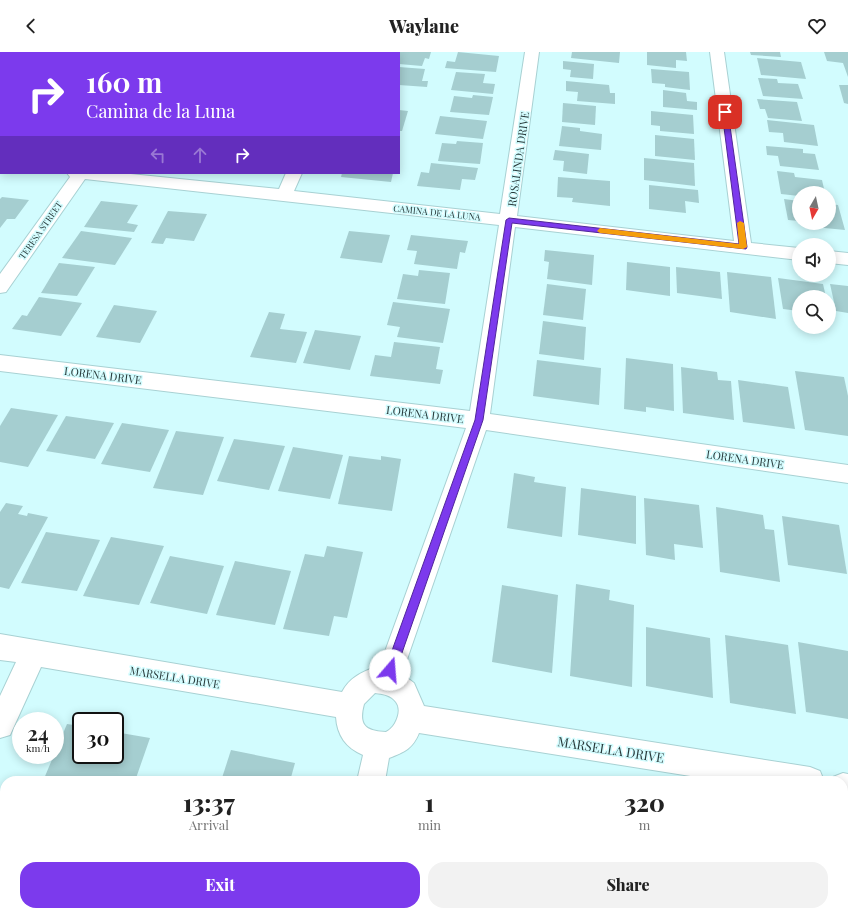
<!DOCTYPE html>
<html lang="en">
<head>
<meta charset="utf-8">
<style>
  body { margin:0; font-family:"Playfair Display",serif; background:#f2f2f2; color:#222; height:100vh; display:flex; flex-direction:column; font-size:15px; white-space:nowrap }
  * { box-sizing:border-box; margin:0 }
  p { font-size:13px; color:#767676 }
  .icon { flex:none; width:22px; height:22px; fill:none; stroke:currentColor; stroke-width:2; stroke-linecap:round; stroke-linejoin:round }
  .map { position:relative; flex:1; overflow:hidden }
  .drawer { position:absolute; left:0px; top:724px; width:848px; height:140px; display:flex; flex-direction:column; background:#fff; border-radius:16px 16px 0 0; box-shadow:0 2px 10px #0003 }
  .drawer>* { flex:none }
  .banner { position:absolute; left:0px; top:0px; width:400px; height:122px; box-shadow:0 2px 10px #0003; background:#7c3aed; color:#fff; overflow:hidden }
  .needle { width:26px; rotate:189deg }
  .tools { position:absolute; left:792px; top:134px; display:grid; gap:8px }
  .tools a { display:grid; place-items:center; width:44px; height:44px; border-radius:50%; background:#fff; box-shadow:0 2px 10px #0003; font-size:20px }
  .speed { position:absolute; left:12px; top:660px; display:flex; gap:8px; font-size:20px; font-weight:700; text-align:center }
  .speed>* { display:grid; place-content:center; width:52px; height:52px; border-radius:50%; background:#fff; box-shadow:0 2px 10px #0003; line-height:1 }
  .speed small { font-size:10px; font-weight:400 }
  .speed .limit { border:2px solid #111; border-radius:6px; background:#fff; color:#111 }
  .pin { position:absolute; display:grid; place-items:center; width:34px; height:34px; color:#fff; margin:-17px; border-radius:8px; box-shadow:0 2px 6px #0006 }
  .me { position:absolute; width:44px; margin:-22px; rotate:18deg; stroke-linejoin:round; filter:drop-shadow(0 0 3px #0008) }
  .turn { display:flex; align-items:center; gap:14px; height:84px; padding:0 20px; font-size:18px }
  .turn .icon { width:52px; height:52px; stroke-width:2.5 }
  .turn b { display:block; font-size:28px; line-height:34px }
  .lanes { display:flex; align-items:center; height:38px; padding:0 20px; background:#0003; justify-content:center; gap:20px; direction:ltr }
  .lanes .off { opacity:.35 }
  .eta { display:flex; justify-content:space-evenly; align-items:center; height:68px; text-align:center }
  .eta b { font-size:24px; font-weight:800; line-height:28px }
  .button { display:flex; gap:8px; margin-top:auto; padding:8px 20px }
  .button a { flex:1; height:46px; border-radius:16px; background:#7c3aed; color:#fff; font-size:16px; font-weight:800; line-height:46px; text-align:center }
  .button a+a { background:#f2f2f2; color:#222 }
  header { display:flex; justify-content:space-between; align-items:center; height:52px; padding:0 20px; background:#fff; font-size:18px; font-weight:800 }
  .map>svg:first-child { display:block }
  .building { fill:#a5ced0 }
  .lines { fill:none; stroke-linecap:round; stroke-linejoin:round }
  .minor-casing { stroke:#a8d1d3; stroke-width:2 }
  .minor { fill:#fff; fill-rule:evenodd }
  .route { fill:#7c3aed; stroke:#51269a }
  .slow { fill:#f59e0b }
  .labels { text-anchor:middle; dominant-baseline:central; stroke-width:3; stroke-linejoin:round; paint-order:stroke }
  .far-street-label { font-size:9px; fill:#29393a; stroke:#d2fcfe }
  .street-label { font-size:11px; fill:#29393a; stroke:#d2fcfe }
  .near-street-label { font-size:13px; fill:#29393a; stroke:#d2fcfe }
</style>
</head>
<body>
<header><svg class="icon" aria-label="back" viewBox="0 0 24 24"><path d="M15 5l-7 7 7 7"/></svg>Waylane<svg class="icon" aria-label="heart" viewBox="0 0 24 24"><path d="M12 20l-8-8c-3-5 5-10 8-4 3-6 11-1 8 4z"/></svg></header>
<div class="map">
<svg width="848" height="864" viewBox="0 0 848 864">
  <rect width="100%" height="100%" fill="#d2fcfe"/>
  <g class="building">
    <path d="M399,0H431L429,7L425,6L422,14L399,12Z"/>
    <path d="M458,0L499,4L496,20L445,16L447,9L455,10Z"/>
    <path d="M572,0H620L619,11L571,6Z"/>
    <path d="M647,0H686L687,9L676,8V16L647,13Z"/>
    <path d="M750,0H780L781,5L751,3Z"/>
    <path d="M824,0H848V25L843,11L827,9Z"/>
    <path d="M757,6L801,10L806,27L761,23Z"/>
    <path d="M563,9L594,12L593,27L570,25L571,18L563,17Z"/>
    <path d="M399,15L425,17L422,29H428L427,35L399,33Z"/>
    <path d="M651,17L689,20L690,38L665,35V32L652,31Z"/>
    <path d="M456,20L485,22L483,31L495,32L493,42L451,38Z"/>
    <path d="M758,26L777,27L778,31L798,32L803,47L763,44Z"/>
    <path d="M566,29L609,33L610,41H615V52L577,49L578,40L566,39Z"/>
    <path d="M839,33H848V52L844,51Z"/>
    <path d="M663,38L686,41L687,49L697,50V58L663,55Z"/>
    <path d="M473,43L493,45L489,63L450,60L454,44L472,46Z"/>
    <path d="M757,47L797,50L802,69L768,66L765,57H760Z"/>
    <path d="M563,51L596,54L595,73L562,70Z"/>
    <path d="M399,58L408,59L402,79H399Z"/>
    <path d="M651,59L693,63L694,82L660,79V74L651,73Z"/>
    <path d="M440,64L487,69L483,87L435,82Z"/>
    <path d="M767,68L814,73L818,94L784,90L783,81L769,80Z"/>
    <path d="M562,74L580,76V79L602,82L601,98L559,94Z"/>
    <path d="M655,83L694,87L695,108L655,104Z"/>
    <path d="M457,89L483,91L480,112L438,109L442,91L456,92Z"/>
    <path d="M766,94L803,97V101L815,102L819,118L780,114L778,104L767,103Z"/>
    <path d="M555,98L589,102L587,122L563,119L564,109L553,108Z"/>
    <path d="M644,106L694,111L695,134L644,128Z"/>
    <path d="M431,111L478,116L475,128L462,127L460,138L417,134L421,120L429,121Z"/>
    <path d="M777,119L794,121L795,125L822,128L825,141H799V144L781,142Z"/>
    <path d="M342,121H393L391,130L341,125Z"/>
    <path d="M558,125L610,129V154L572,150L573,146L557,145Z"/>
    <path d="M649,133L698,138L699,151L685,149L686,161L649,157Z"/>
    <path d="M2,145L29,148L15,167H7L0,176V147Z"/>
    <path d="M784,147L799,149V169L788,168Z"/>
    <path d="M101,149L138,153L127,171L138,173L134,180L84,175Z"/>
    <path d="M829,152L838,153L845,178L804,174L803,171H829Z"/>
    <path d="M168,159L207,162L194,189L166,186L163,192L151,191Z"/>
    <path d="M81,179L132,186L115,213L62,206Z"/>
    <path d="M349,179L390,183L382,211L340,206Z"/>
    <path d="M411,183L468,189L465,201L460,200L457,217L414,212L417,199L407,198Z"/>
    <path d="M545,198L594,203L592,233L547,227L549,210L544,209Z"/>
    <path d="M627,210L670,215V244L626,238Z"/>
    <path d="M59,211L95,215L77,244L41,241Z"/>
    <path d="M676,215L720,220L722,247L677,241Z"/>
    <path d="M419,218L450,221L445,252L397,247L403,222L418,224Z"/>
    <path d="M727,220L771,225L776,267L730,260Z"/>
    <path d="M778,226L823,232L826,245H799V259L783,257Z"/>
    <path d="M547,232L586,237L583,268L543,263Z"/>
    <path d="M830,232L848,234V261L836,259Z"/>
    <path d="M39,245L82,251L61,284L12,277L22,263L27,264Z"/>
    <path d="M393,250L450,257L443,291L397,285L400,275L387,273Z"/>
    <path d="M114,253L157,259L140,291L96,285Z"/>
    <path d="M269,260L285,262L280,277L307,280L296,311L250,305Z"/>
    <path d="M543,269L586,275L584,308L539,302Z"/>
    <path d="M315,278L361,284L350,318L303,311Z"/>
    <path d="M394,290L440,295L436,317L443,318L440,332L370,324L375,303L391,305Z"/>
    <path d="M626,306L673,312L674,359L646,355V360L624,357Z"/>
    <path d="M537,308L601,316L599,353L533,344Z"/>
    <path d="M681,315L717,320L718,328L731,329L734,368L683,361Z"/>
    <path d="M795,319L844,325L848,344V384L805,378Z"/>
    <path d="M738,328L788,335L795,377L743,370Z"/>
    <path d="M11,356L58,363L28,415L0,410V374Z"/>
    <path d="M66,364L114,371L95,407L46,399Z"/>
    <path d="M122,371L169,378L150,420L101,412Z"/>
    <path d="M176,379L224,385L203,443L153,436Z"/>
    <path d="M234,387L285,394L269,438L217,429Z"/>
    <path d="M293,395L343,403L330,447L278,439Z"/>
    <path d="M349,404L381,408V404L401,407L392,459L338,452Z"/>
    <path d="M514,421L535,425L534,430L566,435L562,485L507,476Z"/>
    <path d="M581,436L636,444V492L578,483Z"/>
    <path d="M644,446L699,453L703,496L674,492L675,508L646,503Z"/>
    <path d="M6,451L23,454L18,462L27,464L28,461L48,465L9,537L0,535V460Z"/>
    <path d="M716,455L763,463L765,477L774,478L780,530L720,520Z"/>
    <path d="M782,464L839,473L847,522L788,513Z"/>
    <path d="M46,480L100,488L77,539L21,531Z"/>
    <path d="M111,485L164,494L139,553L83,544Z"/>
    <path d="M327,494L363,500L347,566L334,564L329,584L283,577L305,502L324,505Z"/>
    <path d="M170,504L224,514L207,562L150,551Z"/>
    <path d="M235,509L291,519L275,573L216,563Z"/>
    <path d="M576,532L610,538L609,548L634,553L632,635L570,624Z"/>
    <path d="M502,533L558,543L552,621L492,610Z"/>
    <path d="M646,575L710,586L713,646L646,634Z"/>
    <path d="M725,583L788,593L796,662L730,651Z"/>
    <path d="M798,590L848,599V667L806,660Z"/>
    <path d="M67,672L81,674V703H115V680L150,686L135,729H43Z"/>
    <path d="M231,698L295,711L290,729H221Z"/>
    <path d="M843,812L848,813V864H843Z"/>
    <path d="M0,850L5,851V859H49L68,862L67,864H0Z"/>
    <path d="M178,859H258L256,864H176Z"/>
    <rect x="618" y="859" width="74" height="5"/>
  </g>
  <g class="lines">
    <g class="minor-casing">
      <g id="minor">
        <path d="M156,0H170L155,1Z"/>
        <rect x="340" y="0" width="14" height="1"/>
        <path d="M525,0H539L517,164L734,189L710,0H724L751,191L799,196V208L515,175L490,362L848,413V431L486,378L402,622L414,631L424,654L810,715L820,719L824,729H722L419,681C413,696 405,700 389,706L385,729H357L363,703C346,696 337,683 336,665L41,615L10,683L0,686V644L16,610L0,608V582L342,640C350,625 361,621 375,615L379,616L466,376L0,319V303L470,359L499,173L85,127L6,240L0,241V222L70,125L67,121H121L279,137L286,121H302L294,139L500,162ZM375,641C383,642 391,643 396,650C403,659 395,676 386,680C366,679 358,674 364,652Z"/>
        <rect x="0" y="107" width="1" height="10"/>
        <path d="M829,199L848,201V213L829,211Z"/>
        <path d="M843,721L848,722V750L843,749V729H831L833,725Z"/>
        <path d="M330,859H360L359,864H329Z"/>
        <rect x="757" y="859" width="30" height="5"/>
      </g>
    </g>
    <use href="#minor" class="minor"/>
  </g>
  <path class="route" d="M725,58L728,60L747,195L746,197L512,171L483,368L396,618L394,622L390,624L386,622L385,618L475,368L506,168L509,166L739,192L722,60Z"/>
  <path class="slow" d="M740,169L744,171L747,195L743,197L600,181L597,179L600,176L739,192L737,171Z"/>
  <g class="labels">
    <g class="far-street-label">
      <text transform="translate(437 160) rotate(6)">CAMINA DE LA LUNA</text>
      <text transform="translate(40 178) rotate(-55)">TERESA STREET</text>
    </g>
    <g class="street-label">
      <text transform="translate(518 107) rotate(-82)">ROSALINDA DRIVE</text>
      <text transform="translate(103 323) rotate(7)">LORENA DRIVE</text>
      <text transform="translate(425 362) rotate(7)">LORENA DRIVE</text>
      <text transform="translate(745 407) rotate(8)">LORENA DRIVE</text>
      <text transform="translate(175 625) rotate(9)">MARSELLA DRIVE</text>
    </g>
    <g class="near-street-label">
      <text transform="translate(611 697) rotate(9)">MARSELLA DRIVE</text>
    </g>
  </g>
</svg>
<div class="tools">
<a><svg class="needle" viewBox="-14 -14 28 28"><path d="M0-13l5 13h-10z" fill="#e53935"/><path d="M0 13l5-13h-10z" fill="#767676"/></svg></a>
<a><svg class="icon" aria-label="sound" viewBox="0 0 24 24"><path d="M4 9h4l5-4v14l-5-4H4zM17 9q2 3 0 6"/></svg></a>
<a><svg class="icon" aria-label="search" viewBox="0 0 24 24"><circle cx="10" cy="10" r="6"/><path d="M15 15l6 6"/></svg></a>
</div>
<div class="speed"><div>24<small>km/h</small></div><div class="limit">30</div></div>
<div class="pin" style="left:725px;top:60px;background:#d93025"><svg class="icon" aria-label="arrive" viewBox="0 0 24 24"><path d="M6 21V4h12l-3 4 3 4H6"/></svg></div>
<svg class="me" style="left:390px;top:618px" viewBox="-20 -20 40 40"><circle r="19" fill="#fff"/><path d="M0-13L10 11 0 6-10 11z" fill="#7c3aed"/></svg>
<div class="banner">
<div class="turn"><svg class="icon" aria-label="right" viewBox="0 0 24 24"><path d="M7 20v-9h11M14 6l5 5-5 5"/></svg><div><b>160 m</b>Camina de la Luna</div></div>
<div class="lanes"><svg class="icon off" aria-label="left" viewBox="0 0 24 24"><path d="M17 20v-9H6M10 6l-5 5 5 5"/></svg><svg class="icon off" aria-label="ahead" viewBox="0 0 24 24"><path d="M12 20V5M6 11l6-6 6 6"/></svg><svg class="icon" aria-label="right" viewBox="0 0 24 24"><path d="M7 20v-9h11M14 6l5 5-5 5"/></svg></div>
</div>
<section class="drawer">
<div class="eta">
<div><b>13:37</b><p>Arrival</p></div>
<div><b>1</b><p>min</p></div>
<div><b>320</b><p>m</p></div>
</div>
<div class="button"><a>Exit</a><a>Share</a></div>
</section>
</div>
</body>
</html>
